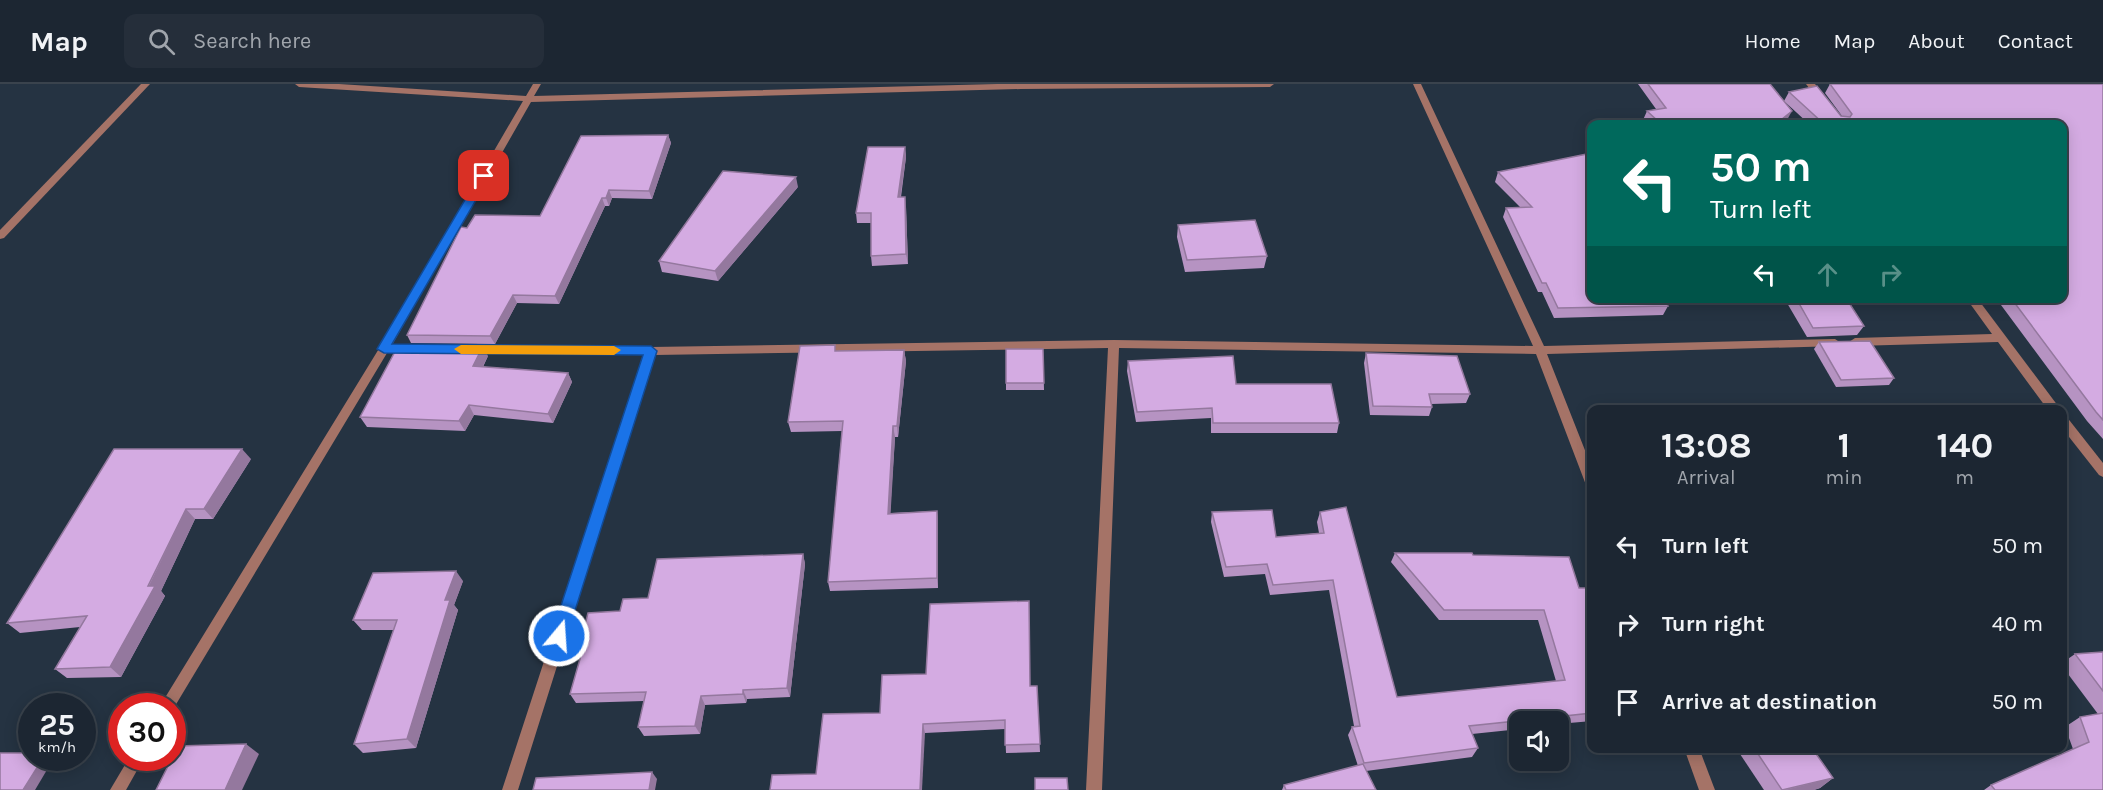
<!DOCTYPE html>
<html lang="en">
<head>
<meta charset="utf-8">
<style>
  body { margin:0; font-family:Karla,sans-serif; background:#252e3a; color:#f1f3f6; height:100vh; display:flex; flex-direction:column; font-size:22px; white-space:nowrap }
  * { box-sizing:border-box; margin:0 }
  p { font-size:20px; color:#a0a5ac }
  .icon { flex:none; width:33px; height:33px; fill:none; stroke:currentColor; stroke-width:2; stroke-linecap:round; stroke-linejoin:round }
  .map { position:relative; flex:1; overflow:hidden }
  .panel { position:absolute; left:1587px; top:321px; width:480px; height:348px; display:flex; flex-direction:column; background:#1c2632; border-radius:12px; box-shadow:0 3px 15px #0003,0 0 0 2px #3a434d }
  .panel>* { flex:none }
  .banner { position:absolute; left:1587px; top:36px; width:480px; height:183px; border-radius:12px; box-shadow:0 3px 15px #0003,0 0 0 2px #3a434d; background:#00695c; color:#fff; overflow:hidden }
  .tools { position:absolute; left:1509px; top:627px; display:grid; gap:12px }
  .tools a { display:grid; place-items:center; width:60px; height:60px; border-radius:12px; background:#1c2632; box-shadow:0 3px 15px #0003,0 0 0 2px #3a434d; font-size:30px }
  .speed { position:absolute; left:18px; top:609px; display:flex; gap:12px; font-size:30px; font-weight:700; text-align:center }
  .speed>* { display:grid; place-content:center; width:78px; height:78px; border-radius:50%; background:#1c2632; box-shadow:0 3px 15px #0003,0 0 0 2px #3a434d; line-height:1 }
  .speed small { font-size:15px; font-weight:400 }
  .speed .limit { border:9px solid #d22; background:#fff; color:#111 }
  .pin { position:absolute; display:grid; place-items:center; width:51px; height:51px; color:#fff; margin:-26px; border-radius:12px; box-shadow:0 3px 9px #0006 }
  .me { position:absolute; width:66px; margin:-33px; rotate:18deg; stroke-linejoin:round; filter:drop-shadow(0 0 4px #0008) }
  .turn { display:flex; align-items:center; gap:21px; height:126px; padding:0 24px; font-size:27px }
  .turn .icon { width:78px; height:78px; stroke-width:2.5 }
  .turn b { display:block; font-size:42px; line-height:51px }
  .lanes { display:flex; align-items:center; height:57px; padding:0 24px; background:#0003; justify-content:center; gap:30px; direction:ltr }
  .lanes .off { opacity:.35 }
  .eta { display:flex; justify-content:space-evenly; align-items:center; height:102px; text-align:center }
  .eta b { font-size:36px; font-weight:700; line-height:42px }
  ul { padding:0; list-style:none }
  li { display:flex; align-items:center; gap:18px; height:78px; padding:0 24px }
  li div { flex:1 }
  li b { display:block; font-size:22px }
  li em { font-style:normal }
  header { display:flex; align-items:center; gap:36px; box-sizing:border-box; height:84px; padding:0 30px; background:#1c2632; border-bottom:2px solid #3a434d }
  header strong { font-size:28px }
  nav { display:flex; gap:33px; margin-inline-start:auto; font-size:21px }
  .search { width:420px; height:54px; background:#252e3a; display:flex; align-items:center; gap:15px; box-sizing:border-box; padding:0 21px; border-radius:12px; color:#a0a5ac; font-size:22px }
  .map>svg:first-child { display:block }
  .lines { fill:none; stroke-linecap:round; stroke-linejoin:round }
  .minor { fill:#a57367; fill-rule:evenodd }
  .wall { fill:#b693c2 }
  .shaded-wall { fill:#94789e }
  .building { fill:#d4abe2; stroke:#94789e; stroke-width:1.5 }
  .route { fill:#1a73e8; stroke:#114b97; stroke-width:1.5 }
  .slow { fill:#f59e0b }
</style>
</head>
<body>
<header>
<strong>Map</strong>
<div class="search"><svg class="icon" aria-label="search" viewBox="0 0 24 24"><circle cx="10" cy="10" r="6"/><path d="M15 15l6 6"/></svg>Search here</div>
<nav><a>Home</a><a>Map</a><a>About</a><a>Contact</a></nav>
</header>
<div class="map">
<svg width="2103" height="706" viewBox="0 0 2103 706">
  <rect width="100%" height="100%" fill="#253342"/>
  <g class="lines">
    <g class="minor">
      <path d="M141,0H150L4,154L0,155V146Z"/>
      <path d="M295,0H339L526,12L533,0H541L534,12L997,0H1274L1270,3L1021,5L531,18L392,261H413L419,265L417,268L387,269L172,627V622H161L163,617L380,263L523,17L299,3Z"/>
      <path d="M1413,0H1421L1544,262L1835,255L1841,259L1839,262L1547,270L1592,384V406L1588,404L1586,401L1536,270L1119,264L1102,706H1086L1108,264L655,271L518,706H502L644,271L470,269L464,265L466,262L651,263L1114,256L1533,262Z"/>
      <path d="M1806,0H1815L1845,40H1837Z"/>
      <path d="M1966,214H1977L2061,326H2048L1998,258L1855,262L1849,258L1855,254L1992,250Z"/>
      <path d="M2062,331L2066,332L2103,379V393L2099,391L2062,344Z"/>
      <path d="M1684,664H1699L1715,706H1699Z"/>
      <path d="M129,674H144L126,706H110Z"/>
    </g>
  </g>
  <g class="wall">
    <path d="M1638,0H1770L1784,17L1789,8L1842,32L1825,9L1830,0H2103V355L2087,337L2001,221L2006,214H2062V40H1809L1784,17L1787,36L1647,40L1643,36L1647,27L1656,25Z"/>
    <path d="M668,51L671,59L652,115L612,114L609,122H605L559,220L517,219L495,260L411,259L407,251L467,144L540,132Z"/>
    <path d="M905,63L906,73L901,113L906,123L908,180L872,182L871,172V139H857L856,129Z"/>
    <path d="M1592,69V214L1668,222L1663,231L1554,234L1542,208H1538L1503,133L1506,124L1520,123L1495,98L1498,88Z"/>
    <path d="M798,103L718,197L662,188L659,177Z"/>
    <path d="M1178,141L1267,172L1264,184L1185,188L1177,153Z"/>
    <path d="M1779,214H1846L1864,242L1857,251L1807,253L1787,219H1783Z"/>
    <path d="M1819,258L1894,294L1889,301L1836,303L1814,265Z"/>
    <path d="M1006,265H1043L1044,306H1006Z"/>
    <path d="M904,266L906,277L898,353H895L890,429L937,427L938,437V504L830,507L828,498L842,347L791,348L788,338L836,267Z"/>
    <path d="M1366,269L1470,310L1466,319L1431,320L1432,323L1429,332L1370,331L1364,279Z"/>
    <path d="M488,272L483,283L568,289L572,298L553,339L474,331L465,347L367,343L360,333Z"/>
    <path d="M1128,277L1236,300L1339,339L1337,349H1211V334L1136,338L1127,287Z"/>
    <path d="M251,375L213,435H195L161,507L165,512L121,593L67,594L55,585L80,543L20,549L7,539Z"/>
    <path d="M1212,428L1276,453L1319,449L1317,438L1320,428L1397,613L1556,597L1538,536H1439L1391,478L1395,469L1473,471L1579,504H1592V637L1558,640V638H1520V645L1472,650L1478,664L1472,673L1366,687L1376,706H1282L1284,701L1358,682L1348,651L1352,643L1354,642L1329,506L1270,511L1265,490L1224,493L1211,438Z"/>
    <path d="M803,470L805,480L790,613L747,615L746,619L705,621L700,650L644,652L638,643L644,617L576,619L570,610L581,572L578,568L620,527L648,514Z"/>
    <path d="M463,497L454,521L458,526L416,664L363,669L354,660L394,546H362L353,536Z"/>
    <path d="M2103,568V706H1984L1991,701L2073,665L2065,643L2080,633L2098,630L2062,582V579L2075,570Z"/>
    <path d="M1030,602H1037L1040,668L1006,669L1005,645L925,649L816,690L880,629Z"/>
    <path d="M1736,664H1812L1833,694L1820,704L1814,706H1764Z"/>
  </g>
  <g class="shaded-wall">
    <path d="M1792,27L1787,36L1781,40L1782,35Z"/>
    <path d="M668,51L671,59L652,115L649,107Z"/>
    <path d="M905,63L906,73L899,123L898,113Z"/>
    <path d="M796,93L798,103L718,197L715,187Z"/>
    <path d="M609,106L612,114L609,122L606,114Z"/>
    <path d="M905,113L906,123L908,180L906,170Z"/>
    <path d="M602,114L605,122L559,220L555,212Z"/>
    <path d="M513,211L517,219L495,260L490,252Z"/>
    <path d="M483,262L488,272L478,292L473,282Z"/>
    <path d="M904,266L906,277L898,353L897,342Z"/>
    <path d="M568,289L572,298L553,339L548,330Z"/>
    <path d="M469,321L474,331L465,347L459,337Z"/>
    <path d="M893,342L895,353L890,440L888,430Z"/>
    <path d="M242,365L251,375L213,435L204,425Z"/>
    <path d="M186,425L195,435L161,507L165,512L121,593L110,583Z"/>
    <path d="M937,427L938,437V504L937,494Z"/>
    <path d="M803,470L805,480L790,613L787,604Z"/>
    <path d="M456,487L463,497L454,521L458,526L416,664L407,655L445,516Z"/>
    <path d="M743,606L747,615L746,619L743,610Z"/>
    <path d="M701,612L705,621L700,650L695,642Z"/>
    <path d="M923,640L925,649L922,706H920Z"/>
    <path d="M246,660L259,670L242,706H225Z"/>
    <path d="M43,674H54L35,706H23Z"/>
    <path d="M652,688L657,695L655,706H649Z"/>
    <path d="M1833,694L1820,704L1814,706H1785Z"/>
  </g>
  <g class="building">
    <path d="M1648,0H1770L1792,27L1782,35L1786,40H1647L1659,38L1647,27L1666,24Z"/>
    <path d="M1830,0H2103V336L2096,328L2011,214H2062V40H1824L1789,8L1817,2L1841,32L1850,33L1852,30Z"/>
    <path d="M668,51L649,107L609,106L606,114H602L555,212L513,211L490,252L407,251L461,143L467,144L475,131L540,132L581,52Z"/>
    <path d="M868,63H905L898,113H905L906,170L871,172V129H856Z"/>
    <path d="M1592,69V214H1664L1668,222L1558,224L1546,199H1542L1506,124L1532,123L1498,88Z"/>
    <path d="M723,87L796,93L715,187L659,177Z"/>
    <path d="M1255,136L1267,172L1187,176L1178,141Z"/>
    <path d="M1796,214H1846L1864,242L1813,244Z"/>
    <path d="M1870,257L1894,294L1841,296L1819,258Z"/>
    <path d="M835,261V267L904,266L897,342H893L888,430L937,427V494L828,498L843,337L788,338L800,262Z"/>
    <path d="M398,262H483L473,282L568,289L548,330L469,321L459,337L360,333Z"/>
    <path d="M1006,265H1043L1044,299H1006Z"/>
    <path d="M1366,269L1457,272L1470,310H1429L1432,323L1373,322Z"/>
    <path d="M1233,272L1236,300H1331L1339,339H1213L1212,324L1137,328L1128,277Z"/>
    <path d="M114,365H242L204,425H186L148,502H155L110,583L55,585L87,532L7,539Z"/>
    <path d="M1346,423L1397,613L1565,596L1544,526H1444L1395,469H1472L1473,471L1569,473L1579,504H1592V629L1469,642L1478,664L1364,679L1352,643L1360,642L1333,496L1273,501L1267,480L1226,483L1212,428L1272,426L1276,453L1324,449L1320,428Z"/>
    <path d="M803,470L787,604L743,606V610L701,612L695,642L638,643L646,608L570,610L582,568H578L588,529L620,527L623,515L648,514L657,475Z"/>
    <path d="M456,487L445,516H450L407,655L354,660L397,536H353L373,489Z"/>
    <path d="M1029,517L1030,602H1037L1040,660L1005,661V636L923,640L920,706H770L772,691L816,690L823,630L880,629L882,591L926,590L930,520Z"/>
    <path d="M2103,568V607L2075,570Z"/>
    <path d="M2103,629V706H1995L1991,701L2089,658L2080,633Z"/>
    <path d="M246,660L225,706H156L178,662Z"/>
    <path d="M1754,664H1812L1833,694L1782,706Z"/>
    <path d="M0,669H32V674H43L23,706H0Z"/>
    <path d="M1363,680L1376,706H1286L1284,701Z"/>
    <path d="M652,688L649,706H533L536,694Z"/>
    <path d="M1035,694H1067L1068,706H1035Z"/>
  </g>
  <path class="route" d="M484,89L490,92L392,260L651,262L657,267L567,552L565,557L559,559L554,557L551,552L643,271L384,269L377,265L479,92Z"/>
  <path class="slow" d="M461,261L614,262L621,266L614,271L461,270L454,265Z"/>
</svg>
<div class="tools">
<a><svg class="icon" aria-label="sound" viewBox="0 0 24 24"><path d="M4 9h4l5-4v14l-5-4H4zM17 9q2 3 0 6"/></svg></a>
</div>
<div class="speed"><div>25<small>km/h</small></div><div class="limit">30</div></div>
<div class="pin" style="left:484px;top:92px;background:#d93025"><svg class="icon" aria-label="arrive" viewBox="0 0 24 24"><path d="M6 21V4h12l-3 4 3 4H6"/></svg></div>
<svg class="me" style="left:559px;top:552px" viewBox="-20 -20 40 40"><circle r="17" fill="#1a73e8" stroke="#fff" stroke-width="3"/><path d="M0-11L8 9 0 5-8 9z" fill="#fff"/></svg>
<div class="banner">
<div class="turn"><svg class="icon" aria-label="left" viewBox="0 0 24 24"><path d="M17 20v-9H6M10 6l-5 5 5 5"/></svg><div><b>50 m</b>Turn left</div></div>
<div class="lanes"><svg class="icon" aria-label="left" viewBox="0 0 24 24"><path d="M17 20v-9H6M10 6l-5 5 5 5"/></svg><svg class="icon off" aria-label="ahead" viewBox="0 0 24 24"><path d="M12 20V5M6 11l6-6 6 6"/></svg><svg class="icon off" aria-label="right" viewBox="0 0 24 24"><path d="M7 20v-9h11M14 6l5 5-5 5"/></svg></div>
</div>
<section class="panel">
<div class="eta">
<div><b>13:08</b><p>Arrival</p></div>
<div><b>1</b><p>min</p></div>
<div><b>140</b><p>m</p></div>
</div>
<ul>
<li><svg class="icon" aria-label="left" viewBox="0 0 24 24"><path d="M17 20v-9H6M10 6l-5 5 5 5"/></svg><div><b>Turn left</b></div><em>50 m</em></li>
<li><svg class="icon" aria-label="right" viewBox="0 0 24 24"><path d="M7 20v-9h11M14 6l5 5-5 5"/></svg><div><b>Turn right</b></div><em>40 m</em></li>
<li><svg class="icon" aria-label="arrive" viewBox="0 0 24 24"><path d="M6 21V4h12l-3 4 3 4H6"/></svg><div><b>Arrive at destination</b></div><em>50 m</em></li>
</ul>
</section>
</div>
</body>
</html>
